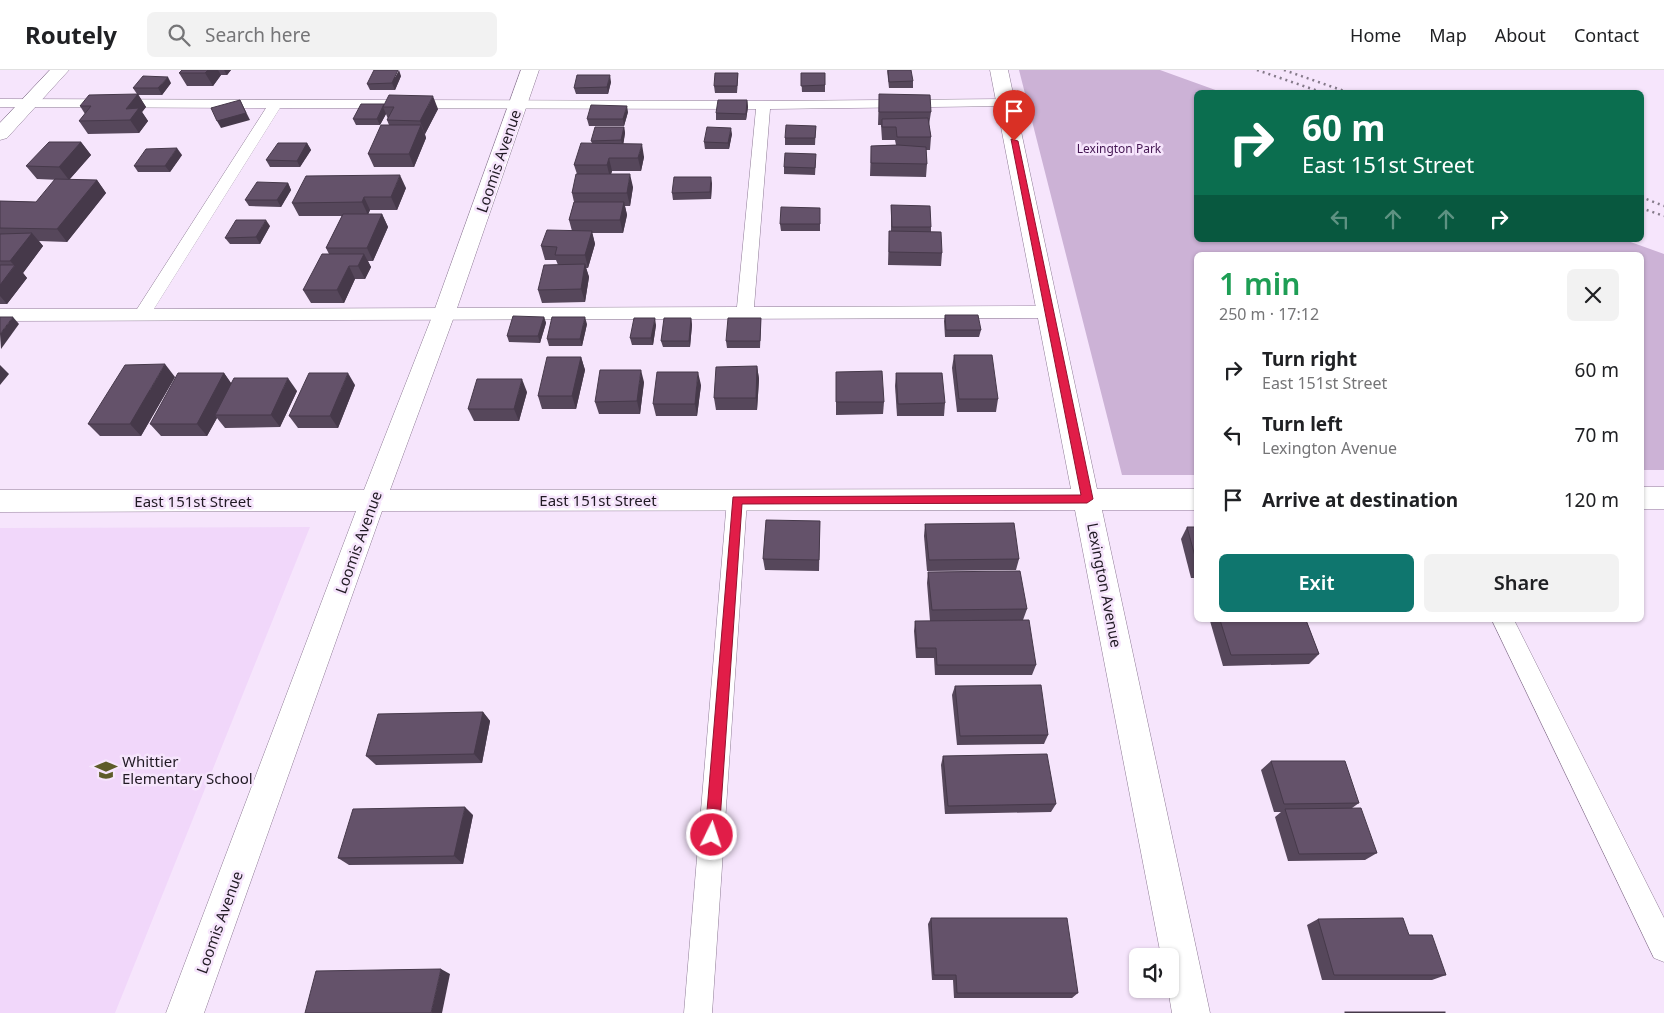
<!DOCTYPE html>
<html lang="en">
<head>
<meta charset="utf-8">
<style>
  body { margin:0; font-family:"Noto Sans",sans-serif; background:#f2f2f2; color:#202124; height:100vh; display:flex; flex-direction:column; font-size:19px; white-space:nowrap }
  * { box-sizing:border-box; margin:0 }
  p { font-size:16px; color:#757577 }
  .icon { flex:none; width:28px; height:28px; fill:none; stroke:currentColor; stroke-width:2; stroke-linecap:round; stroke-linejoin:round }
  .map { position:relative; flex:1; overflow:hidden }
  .sheet { position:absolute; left:1194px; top:182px; width:450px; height:370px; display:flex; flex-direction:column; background:#fff; border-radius:8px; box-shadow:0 1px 4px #0004 }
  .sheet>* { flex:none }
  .banner { position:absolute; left:1194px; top:20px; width:450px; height:152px; border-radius:8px; box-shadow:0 1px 4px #0004; background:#0b6e4f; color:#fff; overflow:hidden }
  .tools { position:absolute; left:1129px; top:878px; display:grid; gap:10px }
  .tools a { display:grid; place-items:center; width:50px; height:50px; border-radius:8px; background:#fff; box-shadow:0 1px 4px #0004; font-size:25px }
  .pin { position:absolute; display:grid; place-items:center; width:42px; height:42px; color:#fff; margin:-51px -21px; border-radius:50% 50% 50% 0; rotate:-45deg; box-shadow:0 0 5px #0007 }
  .pin .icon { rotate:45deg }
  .me { position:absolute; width:55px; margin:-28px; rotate:4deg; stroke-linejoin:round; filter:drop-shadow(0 0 4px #0008) }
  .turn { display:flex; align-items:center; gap:18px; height:105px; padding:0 25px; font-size:22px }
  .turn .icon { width:65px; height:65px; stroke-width:2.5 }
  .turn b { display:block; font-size:35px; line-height:42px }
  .lanes { display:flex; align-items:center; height:48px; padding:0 25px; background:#0003; justify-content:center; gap:25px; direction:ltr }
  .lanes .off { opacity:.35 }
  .round { display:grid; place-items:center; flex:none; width:52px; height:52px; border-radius:8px; background:#f2f2f2 }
  .overview { display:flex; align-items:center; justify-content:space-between; height:85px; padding:0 25px }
  h1 { font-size:30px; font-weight:600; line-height:38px; color:#1e9e55 }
  .action { display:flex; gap:10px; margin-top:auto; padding:10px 25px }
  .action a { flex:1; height:58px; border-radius:8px; background:#0f766e; color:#fff; font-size:20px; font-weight:600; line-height:58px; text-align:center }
  .action a+a { background:#f2f2f2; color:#202124 }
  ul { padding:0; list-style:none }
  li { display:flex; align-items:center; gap:15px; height:65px; padding:0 25px }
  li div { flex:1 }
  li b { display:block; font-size:19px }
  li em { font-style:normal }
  header { display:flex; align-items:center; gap:30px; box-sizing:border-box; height:70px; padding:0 25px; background:#fff; border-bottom:1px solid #e0e0e0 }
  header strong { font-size:24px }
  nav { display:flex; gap:28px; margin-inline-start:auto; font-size:18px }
  .search { width:350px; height:45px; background:#f2f2f2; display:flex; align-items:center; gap:12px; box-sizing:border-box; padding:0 18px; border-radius:8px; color:#757577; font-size:19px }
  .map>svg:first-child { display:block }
  .built { fill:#f1d7fa }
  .green { fill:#ccb2d6 }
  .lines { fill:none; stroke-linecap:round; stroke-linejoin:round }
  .lane-casing { stroke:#8e7b95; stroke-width:1 }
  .street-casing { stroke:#8e7b95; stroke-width:1 }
  .lane { fill:#fff; fill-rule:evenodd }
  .street { fill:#fff; fill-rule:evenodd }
  .rail { stroke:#857a8a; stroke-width:2.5; stroke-dasharray:2 4; stroke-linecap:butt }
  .wall { fill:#56475b }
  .shaded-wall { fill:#46394a }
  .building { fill:#64526a; stroke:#46394a }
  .route { fill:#e11d48; stroke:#92132f }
  .labels { text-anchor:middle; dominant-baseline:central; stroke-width:5; stroke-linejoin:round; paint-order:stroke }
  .far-park-label { font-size:12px; fill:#441753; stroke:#f6e5fc }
  .street-label { font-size:15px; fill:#211a24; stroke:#f6e5fc }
  .poi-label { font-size:15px; fill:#211a24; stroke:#f6e5fc; text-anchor:start }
</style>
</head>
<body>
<header>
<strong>Routely</strong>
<div class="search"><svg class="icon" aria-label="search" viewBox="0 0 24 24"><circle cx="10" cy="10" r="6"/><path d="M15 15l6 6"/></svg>Search here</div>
<nav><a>Home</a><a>Map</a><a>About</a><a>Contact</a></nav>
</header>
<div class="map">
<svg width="1664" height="943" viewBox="0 0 1664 943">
  <rect width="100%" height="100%" fill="#f6e5fc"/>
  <path class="built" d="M310,457L115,943H0V458Z"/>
  <path class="green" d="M1019,0H1160L1221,22H1196V170H1625L1664,184V400H1641V185H1196V405H1122Z"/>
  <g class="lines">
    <g class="lane-casing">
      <g id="lane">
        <path d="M0,29L763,31L1006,29L1011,30L1013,33L1011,36L770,39L754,237L1048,236L1054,238L1057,242L1054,246L1048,248L0,251V239H137L266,38L0,37ZM280,38L756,39L737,237L154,239Z"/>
        <path d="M737,422L744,424L747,430L712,943H684L727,430L730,424Z"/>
        <path d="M1492,550H1514L1664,848V892L1654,888Z"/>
      </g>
    </g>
    <g class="street-casing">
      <g id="street">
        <path d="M50,0H69L7,68L0,70V53Z"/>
        <path d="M521,0H539L455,244L390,420L1071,419L990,0H1008L1097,419H1196V440H1102L1210,943H1172L1168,919H1170V886H1161L1075,440L382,441L204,943H166L356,441L0,442V420H364L433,244Z"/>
        <rect x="1641" y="417" width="23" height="22"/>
      </g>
    </g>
    <use href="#lane" class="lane"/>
    <use href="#street" class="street"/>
    <g class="rail">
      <path d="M1257,0L1321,22"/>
      <path d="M1284,0L1347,22"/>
      <path d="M1641,127L1664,136"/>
      <path d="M1641,138L1664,146"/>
    </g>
  </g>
  <g class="wall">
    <path d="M182,0H231L227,5H221L213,16H187L179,3Z"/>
    <path d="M887,0L913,11V18H889Z"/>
    <path d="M738,3V9L737,23H715L714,16Z"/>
    <path d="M801,3H825V22H802Z"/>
    <path d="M401,6L395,20H370L367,14Z"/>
    <path d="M611,12L608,24H576L574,18Z"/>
    <path d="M171,13L162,25H138L146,37L142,42L148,51L139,63L88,64L79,51L85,44L80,36L137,24L133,18Z"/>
    <path d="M879,24L931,42L929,55L931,67L930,80H926L927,94L926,107L870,106L871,76L896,75L895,70H882L881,55H878Z"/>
    <path d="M747,30L748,37L746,50H716V43Z"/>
    <path d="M384,34L438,39L425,64L426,68L414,97H374L368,84L389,55L387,50L388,49L386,44L380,55H356L353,49Z"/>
    <path d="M628,42L624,56H589L587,49Z"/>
    <path d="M816,56L815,75H785V68Z"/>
    <path d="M624,57L625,63L623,74L644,87L641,101H612L611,104L633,117L630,136H625L627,145L623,163H592L595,174L588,198H586L589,207L585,232L542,233L538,220L558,195L556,190H545L541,176L572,161L569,150L574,132L572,123L577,104L574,95L592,73L591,71Z"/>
    <path d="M732,64L729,79H705L704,72Z"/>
    <path d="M81,72L91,85L69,110H97L106,123L67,172L39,171L43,176L23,203L27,208L7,234H0V131L36,132L60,110L37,109L26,96Z"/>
    <path d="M307,73L311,80L300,97H270L266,90Z"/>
    <path d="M182,85L170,102H138L134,96Z"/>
    <path d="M816,90L815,105L784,104V97Z"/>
    <path d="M288,113L291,120L281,137L249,136L245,130Z"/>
    <path d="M712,113L711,129L673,130L672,123Z"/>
    <path d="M406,118L397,140H370L368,144H382L388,157L373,191H368L371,197L365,209H355L344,233H311L303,220L329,184L326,178L342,146H299L292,133Z"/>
    <path d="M891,135L931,157V162L942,183L941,196L888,195L889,161H891Z"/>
    <path d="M820,138V161H781L780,154Z"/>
    <path d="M270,156L260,174H230L225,168Z"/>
    <path d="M945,245L981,260L979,267H945L944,251Z"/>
    <path d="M544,247L546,253L540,273L509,272L507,266Z"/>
    <path d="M691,248L692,255L690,277H663L661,271Z"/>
    <path d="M761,248V254L760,278H727L726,271Z"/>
    <path d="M587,254L582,276H549L547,269Z"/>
    <path d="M656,255L653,275H632L630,268Z"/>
    <path d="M954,285L998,329L996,342H957L952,298Z"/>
    <path d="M581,287L585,300L576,339H542L538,326Z"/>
    <path d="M757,296L759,309L757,340H716L714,328Z"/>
    <path d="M836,302L884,332L883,344L836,345Z"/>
    <path d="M224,303L231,313L297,321L280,357L225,358L217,348L207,366H161L150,354Z"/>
    <path d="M896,303L945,333L944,346H897L895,316Z"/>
    <path d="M175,307L141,366H100L88,354Z"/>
    <path d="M644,312L640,344H599L595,332Z"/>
    <path d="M355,315L338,358H298L289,346Z"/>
    <path d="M701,315L697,346H656L653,334Z"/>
    <path d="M527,322L519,351H474L468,339Z"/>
    <path d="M820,451L819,501L765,500L763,489Z"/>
    <path d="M925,454L1019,489L1016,500L927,501L924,466Z"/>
    <path d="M1187,457H1196V508H1191L1181,469Z"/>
    <path d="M928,502L1027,539L1023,550L1036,595L1032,605H935L934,588H916L914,561L915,551H930L927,513Z"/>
    <path d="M1211,550H1306L1319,584L1309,594L1223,596L1210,551Z"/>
    <path d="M955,616L1048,665L1044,674L957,675L952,625Z"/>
    <path d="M483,642L490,651L482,693L376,695L366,686Z"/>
    <path d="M943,686L1056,734L1051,742L945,744L941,695Z"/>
    <path d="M1271,691L1359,733L1352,738L1377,783L1365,790L1288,791L1275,747L1281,742H1274L1261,700Z"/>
    <path d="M473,745L463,794L349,795L338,788Z"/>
    <path d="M931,848L1078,923L1072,928H954L953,910H932L928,854Z"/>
    <path d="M1318,849L1409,865L1446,905L1432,910H1322L1307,855Z"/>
  </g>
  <g class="shaded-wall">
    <path d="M208,0H218L221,5L213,16L205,3Z"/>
    <path d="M224,0H231L227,5Z"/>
    <path d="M399,0L401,6L395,20L392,13Z"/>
    <path d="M610,5L611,12L608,24L607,17Z"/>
    <path d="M168,7L171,13L162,25L158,18Z"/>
    <path d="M138,24L146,37L142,42L148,51L139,63L130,50L126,39Z"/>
    <path d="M433,26L438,39L425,64L420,51Z"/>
    <path d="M240,30L250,50L221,58L217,51Z"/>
    <path d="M747,30L748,37L746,50V44Z"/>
    <path d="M627,36L628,42L624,56L623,49Z"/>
    <path d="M383,37L386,44L380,55L377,49Z"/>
    <path d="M421,55L426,68L414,97L409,84Z"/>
    <path d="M624,57L625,63L623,77L621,70Z"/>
    <path d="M731,58L732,64L729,79L728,73Z"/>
    <path d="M81,72L91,85L69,110L59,97Z"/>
    <path d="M307,73L311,80L300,97L297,91Z"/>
    <path d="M642,74L644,87L641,101L638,88Z"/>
    <path d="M177,78L182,85L170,102L165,96Z"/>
    <path d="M609,88L612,101L610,108L607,95Z"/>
    <path d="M630,104L633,117L630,136L627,123Z"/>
    <path d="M400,105L406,118L397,140L391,127Z"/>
    <path d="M711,107L712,113L711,129L710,122Z"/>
    <path d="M97,110L106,123L67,172L57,159Z"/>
    <path d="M288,113L291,120L281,137L277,130Z"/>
    <path d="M364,127L370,140L368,145L362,132Z"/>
    <path d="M624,132L627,145L623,163L620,150Z"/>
    <path d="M382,144L388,157L373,191L367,178Z"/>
    <path d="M266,150L270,156L260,174L256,167Z"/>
    <path d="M592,161L595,174L588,198L585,185Z"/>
    <path d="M32,163L43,176L23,203L27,208L7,234L0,226V215L15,196L10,191Z"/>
    <path d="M364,184L371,197L365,209L358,196Z"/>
    <path d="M585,194L589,207L585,232L581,219Z"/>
    <path d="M349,196L355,209L344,233L337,220Z"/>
    <path d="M13,247L19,254L1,279L0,264Z"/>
    <path d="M544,247L546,253L540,273L538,266Z"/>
    <path d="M585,247L587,254L582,276L580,269Z"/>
    <path d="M655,248L656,255L653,275L651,268Z"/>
    <path d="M691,248L692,255L690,277L689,271Z"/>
    <path d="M581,287L585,300L576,339L572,326Z"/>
    <path d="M165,294L175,307L141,366L130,354Z"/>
    <path d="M0,295L9,304L0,315Z"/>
    <path d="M757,296L759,309L757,340L756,328Z"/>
    <path d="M641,300L644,312L640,344L637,331Z"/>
    <path d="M698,302L701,315L697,346L695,334Z"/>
    <path d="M224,303L233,316L215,345L217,348L207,366L197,354Z"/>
    <path d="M348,303L355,315L338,358L330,346Z"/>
    <path d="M288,308L297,321L280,357L271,345Z"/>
    <path d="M522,309L527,322L519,351L514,339Z"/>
    <path d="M483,642L490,651L482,693L474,684Z"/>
    <path d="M465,737L473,745L463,794L454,786Z"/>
    <path d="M441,899L450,904L442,943H431Z"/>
  </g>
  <g class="building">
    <path d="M182,0H208L205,3H179Z"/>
    <path d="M374,0H398L392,13L367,14Z"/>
    <path d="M888,0H911L913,11L889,12Z"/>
    <path d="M715,3H738L737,16H714Z"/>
    <path d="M801,3H825V15L801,16Z"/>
    <path d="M577,5H610L607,17L574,18Z"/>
    <path d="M143,6L168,7L158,18H133Z"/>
    <path d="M138,24L126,39L139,38L130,50L79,51L91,36H80L89,25Z"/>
    <path d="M879,24L930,25L931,42H879Z"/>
    <path d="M389,25L433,26L420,51L387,50L394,37H383Z"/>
    <path d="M240,30L246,43L217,51L211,38Z"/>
    <path d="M718,30H747L746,44L716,43Z"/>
    <path d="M361,34H384L377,49H353Z"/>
    <path d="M591,35L627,36L623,49H587Z"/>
    <path d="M928,48L931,67H897L896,57H882V49Z"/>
    <path d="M381,55H421L409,84H368Z"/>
    <path d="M786,55L816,56L815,68H785Z"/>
    <path d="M595,57H624L621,70L591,71Z"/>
    <path d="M707,57L731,58L728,73L704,72Z"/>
    <path d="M49,72H81L59,97L26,96Z"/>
    <path d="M278,73H307L297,91L266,90Z"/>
    <path d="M581,73L642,74L638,88H609L607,95H574Z"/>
    <path d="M898,75L926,77L927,94L871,93V76Z"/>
    <path d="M177,78L165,96H134L146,79Z"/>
    <path d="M785,83L816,84L815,98L784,97Z"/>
    <path d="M576,104H630L627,123H572Z"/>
    <path d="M400,105L391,127H364L362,132L292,133L306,106Z"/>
    <path d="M674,107H711L710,122L672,123Z"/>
    <path d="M55,109L97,110L57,159L0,158V131L36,132Z"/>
    <path d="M257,112L288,113L277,130H245Z"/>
    <path d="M574,132H624L620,150H569Z"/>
    <path d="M891,135L930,136L931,157H892Z"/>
    <path d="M781,137L820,138V154H780Z"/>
    <path d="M343,144H382L367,178H326Z"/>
    <path d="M236,150H266L256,167L225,168Z"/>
    <path d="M547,160L592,161L585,185H555L557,177L541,176Z"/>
    <path d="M889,161L941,162L942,183L889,182Z"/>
    <path d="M32,163L10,191H0V164Z"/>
    <path d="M322,184H364L358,196H349L337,220H303Z"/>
    <path d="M585,194L581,219L538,220L544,195Z"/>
    <path d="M0,195H15L0,215Z"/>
    <path d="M945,245H978L981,260H946Z"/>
    <path d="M513,246L544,247L538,266H507Z"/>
    <path d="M0,247H13L0,264Z"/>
    <path d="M552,247H585L580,269H547Z"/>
    <path d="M634,248H655L651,268H630Z"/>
    <path d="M664,248H691L689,271H661Z"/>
    <path d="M728,248H761L760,271H726Z"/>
    <path d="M954,285H992L998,329H959Z"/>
    <path d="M547,287H581L572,326H538Z"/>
    <path d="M165,294L130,354H88L125,295Z"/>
    <path d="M757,296L756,328H714L716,297Z"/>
    <path d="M600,300H641L637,331L595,332Z"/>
    <path d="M882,301L884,332H836V302Z"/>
    <path d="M657,302H698L695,334H653Z"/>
    <path d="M178,303H224L197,354H150Z"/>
    <path d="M309,303H348L330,346H289Z"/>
    <path d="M896,303H942L945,333L898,334Z"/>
    <path d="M234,308H288L271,345H215Z"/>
    <path d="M477,309H522L514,339H468Z"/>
    <path d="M766,450L820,451L819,490L763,489Z"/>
    <path d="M1014,453L1019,489L929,490L925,454Z"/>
    <path d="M1187,457H1196V490Z"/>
    <path d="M1020,501L1027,539L932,540L928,502Z"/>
    <path d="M1029,550L1036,595H937L936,578H917L915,551Z"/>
    <path d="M1220,550H1306L1319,584L1231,585Z"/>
    <path d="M1041,615L1048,665L960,666L955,616Z"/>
    <path d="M483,642L474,684L366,686L378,644Z"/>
    <path d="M1047,684L1056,734L948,736L943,686Z"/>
    <path d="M1271,691H1345L1359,733L1284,734Z"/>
    <path d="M465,737L454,786L338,788L353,739Z"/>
    <path d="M1361,738L1377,783L1299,784L1285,739Z"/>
    <path d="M931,848H1067L1078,923H957L956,905H934Z"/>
    <path d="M1403,848L1409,865H1432L1446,905H1334L1318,849Z"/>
    <path d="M441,899L431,943H305L316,901Z"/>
    <rect x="1345" y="942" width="100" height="1"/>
  </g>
  <path class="route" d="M1011,69L1018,71L1093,429L1087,433L742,434L719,765L717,770L712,772L707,770L705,765L733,427L1081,425Z"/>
  <defs>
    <g id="school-bare" transform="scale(1.725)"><path d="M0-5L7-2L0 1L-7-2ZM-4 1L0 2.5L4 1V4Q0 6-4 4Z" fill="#5e5c29" stroke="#f6e5fc" stroke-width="2.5" paint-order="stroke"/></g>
  </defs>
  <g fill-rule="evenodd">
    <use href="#school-bare" x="106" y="700"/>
  </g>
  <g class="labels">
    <g class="far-park-label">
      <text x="1119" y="78">Lexington Park</text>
    </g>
    <g class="street-label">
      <text transform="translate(498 91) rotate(-71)">Loomis Avenue</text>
      <text x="598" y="430">East 151st Street</text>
      <text x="193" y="431">East 151st Street</text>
      <text transform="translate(358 472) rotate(-70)">Loomis Avenue</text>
      <text transform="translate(1105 515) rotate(79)">Lexington Avenue</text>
      <text transform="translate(219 852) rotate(-70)">Loomis Avenue</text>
    </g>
    <g class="poi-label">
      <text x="122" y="691">Whittier<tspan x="122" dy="17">Elementary School</tspan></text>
    </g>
  </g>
</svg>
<div class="tools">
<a><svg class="icon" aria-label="sound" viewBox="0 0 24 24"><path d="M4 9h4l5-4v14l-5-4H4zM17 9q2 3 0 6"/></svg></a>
</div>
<div class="pin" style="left:1014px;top:71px;background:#d93025"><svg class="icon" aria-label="arrive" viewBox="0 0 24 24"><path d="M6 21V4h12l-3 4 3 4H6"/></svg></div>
<svg class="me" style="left:712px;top:765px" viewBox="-20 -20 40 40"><circle r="17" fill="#e11d48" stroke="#fff" stroke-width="3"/><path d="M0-11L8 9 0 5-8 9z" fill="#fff"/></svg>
<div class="banner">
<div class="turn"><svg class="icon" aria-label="right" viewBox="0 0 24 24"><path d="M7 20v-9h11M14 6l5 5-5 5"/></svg><div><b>60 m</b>East 151st Street</div></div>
<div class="lanes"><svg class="icon off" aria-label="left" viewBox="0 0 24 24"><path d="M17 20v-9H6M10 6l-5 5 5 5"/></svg><svg class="icon off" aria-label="ahead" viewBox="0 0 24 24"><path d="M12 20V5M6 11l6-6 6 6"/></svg><svg class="icon off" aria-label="ahead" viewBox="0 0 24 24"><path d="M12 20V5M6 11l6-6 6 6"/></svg><svg class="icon" aria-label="right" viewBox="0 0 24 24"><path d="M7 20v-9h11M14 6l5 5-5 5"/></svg></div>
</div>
<section class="sheet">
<div class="overview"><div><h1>1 min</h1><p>250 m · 17:12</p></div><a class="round"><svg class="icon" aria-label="close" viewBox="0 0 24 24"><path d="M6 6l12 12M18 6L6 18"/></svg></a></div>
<ul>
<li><svg class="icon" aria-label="right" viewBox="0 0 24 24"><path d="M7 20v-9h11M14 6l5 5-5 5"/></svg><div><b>Turn right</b><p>East 151st Street</p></div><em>60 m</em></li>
<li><svg class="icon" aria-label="left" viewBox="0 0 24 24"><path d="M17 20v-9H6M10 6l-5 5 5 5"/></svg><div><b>Turn left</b><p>Lexington Avenue</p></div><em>70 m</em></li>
<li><svg class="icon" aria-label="arrive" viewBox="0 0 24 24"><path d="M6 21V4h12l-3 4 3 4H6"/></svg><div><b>Arrive at destination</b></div><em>120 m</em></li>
</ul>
<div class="action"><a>Exit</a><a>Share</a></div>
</section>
</div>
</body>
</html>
